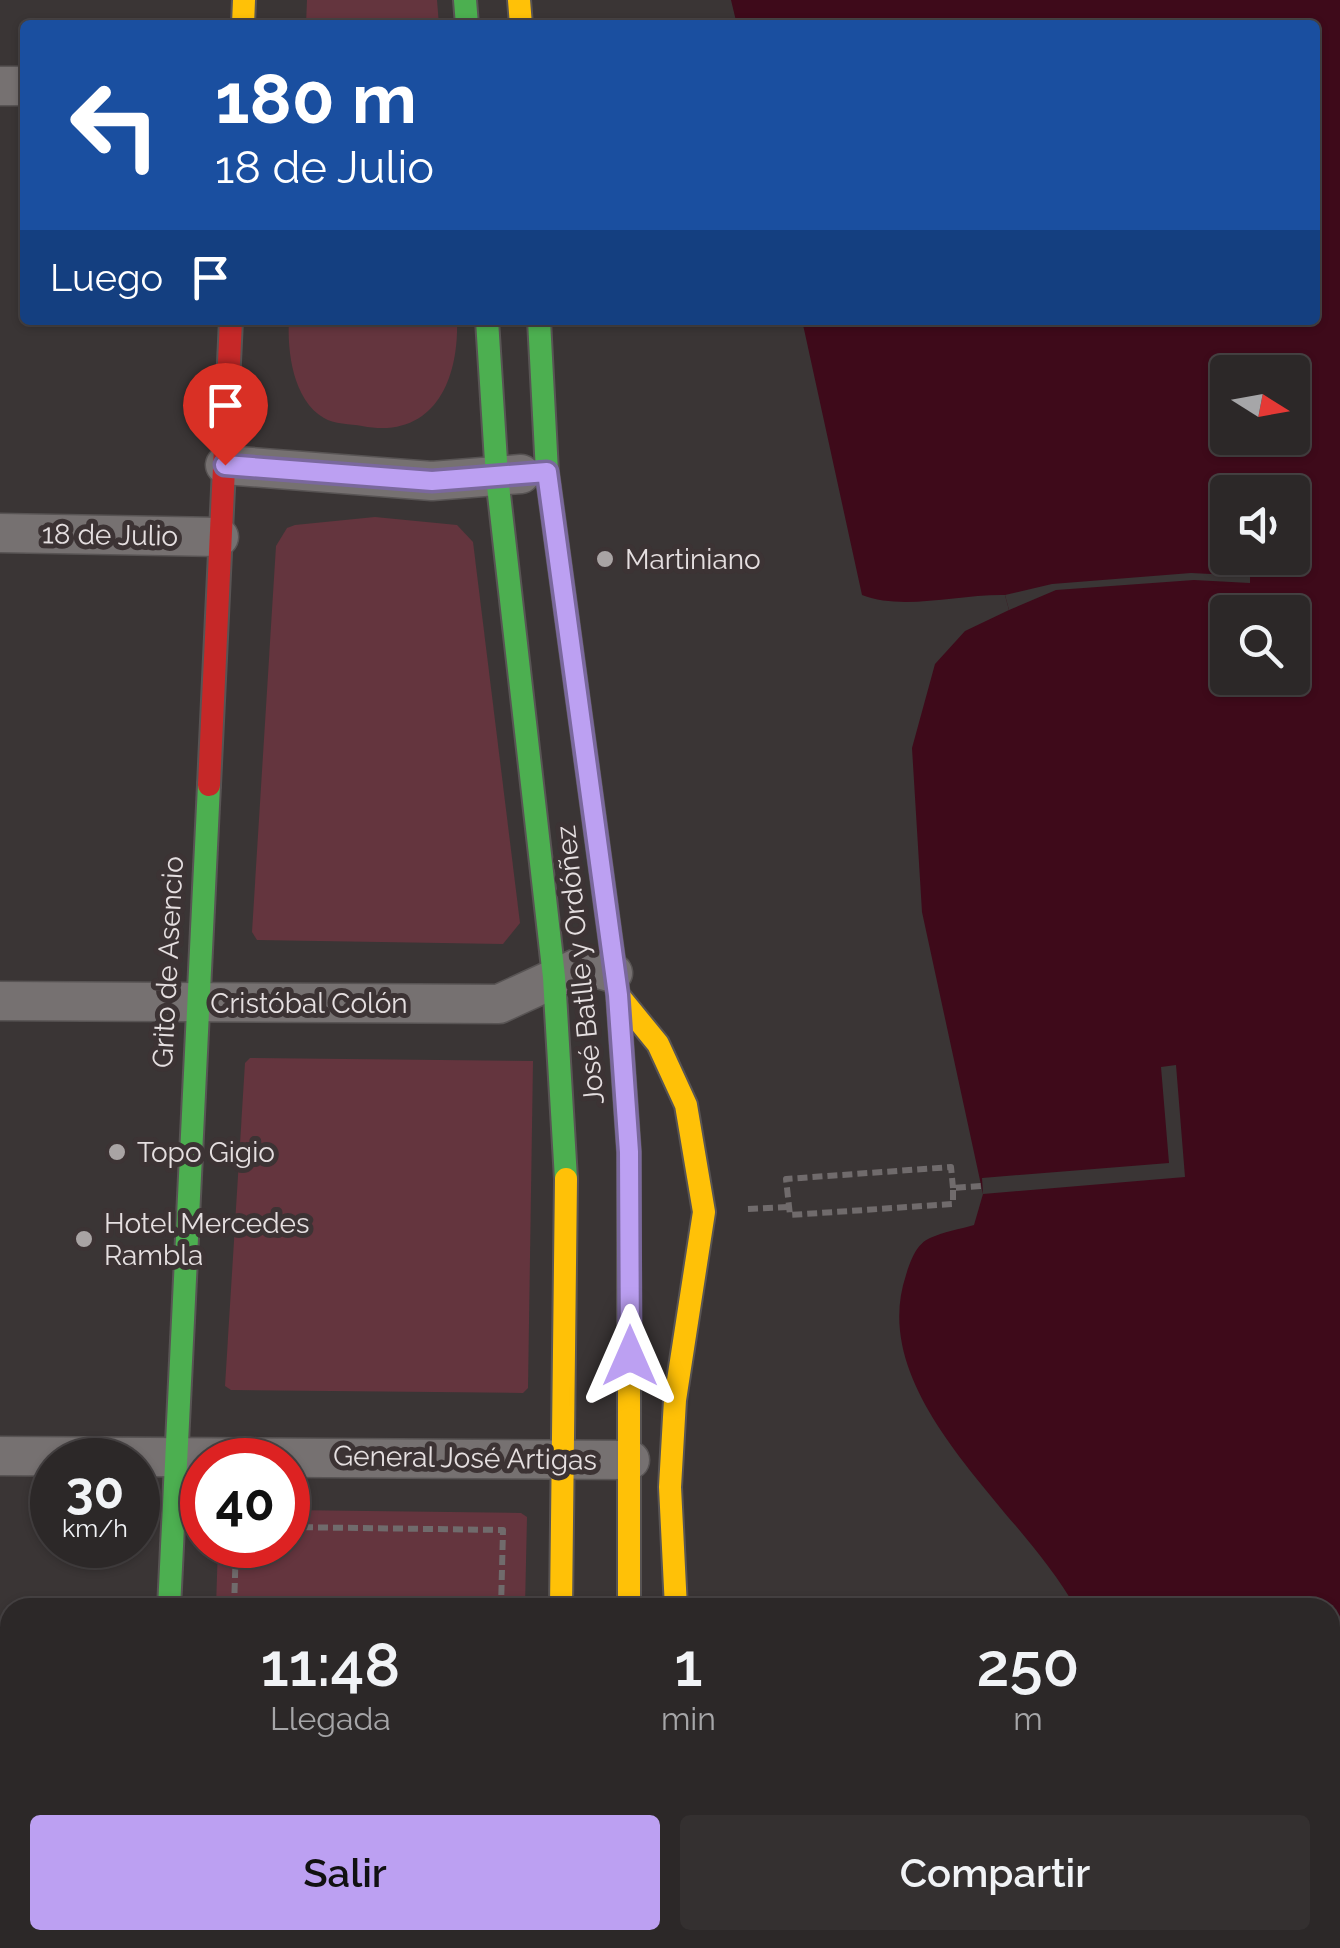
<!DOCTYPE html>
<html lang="es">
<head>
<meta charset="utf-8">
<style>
  body { margin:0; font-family:Raleway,sans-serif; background:#343030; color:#f1f3f6; height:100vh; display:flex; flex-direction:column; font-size:38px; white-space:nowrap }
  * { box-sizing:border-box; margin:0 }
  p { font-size:32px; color:#a6a6a8 }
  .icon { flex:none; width:55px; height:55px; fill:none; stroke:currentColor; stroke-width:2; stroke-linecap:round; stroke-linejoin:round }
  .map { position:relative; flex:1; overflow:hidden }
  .panel { position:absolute; left:0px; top:1598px; width:1340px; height:352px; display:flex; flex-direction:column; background:#2c2828; border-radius:30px 30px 0 0; box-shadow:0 2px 8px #0004,0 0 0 2px #484445 }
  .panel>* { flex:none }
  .top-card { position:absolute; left:20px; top:20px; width:1300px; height:305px; border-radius:10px; box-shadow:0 2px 8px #0004,0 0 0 2px #484445; background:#1a4fa0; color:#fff; overflow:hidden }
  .needle { width:65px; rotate:101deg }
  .fabs { position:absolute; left:1210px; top:355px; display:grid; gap:20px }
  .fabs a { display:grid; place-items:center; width:100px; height:100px; border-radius:10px; background:#2c2828; box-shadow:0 2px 8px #0004,0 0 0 2px #484445; font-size:50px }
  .speed { position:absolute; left:30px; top:1438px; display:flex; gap:20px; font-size:50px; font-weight:700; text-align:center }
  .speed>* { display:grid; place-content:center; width:130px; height:130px; border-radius:50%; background:#2c2828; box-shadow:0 2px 8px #0004,0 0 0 2px #484445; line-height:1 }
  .speed small { font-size:25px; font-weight:400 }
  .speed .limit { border:15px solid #d22; background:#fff; color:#111 }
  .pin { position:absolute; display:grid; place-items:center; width:85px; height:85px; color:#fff; margin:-102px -42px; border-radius:50% 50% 50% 0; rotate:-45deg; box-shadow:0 0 10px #0007 }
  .pin .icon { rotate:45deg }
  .me { position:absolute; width:110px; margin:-55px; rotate:0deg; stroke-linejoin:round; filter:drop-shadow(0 0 8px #0008) }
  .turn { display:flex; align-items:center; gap:35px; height:210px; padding:0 30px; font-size:45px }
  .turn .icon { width:130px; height:130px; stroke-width:2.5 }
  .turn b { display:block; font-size:70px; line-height:85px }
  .then { display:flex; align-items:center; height:95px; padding:0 30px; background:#0003; gap:20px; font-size:38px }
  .eta { display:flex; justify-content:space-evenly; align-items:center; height:170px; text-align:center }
  .eta b { font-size:60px; font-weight:600; line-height:70px }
  .button { display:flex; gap:20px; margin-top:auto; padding:20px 30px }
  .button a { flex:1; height:115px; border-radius:10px; background:#bca0f2; color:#111; font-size:40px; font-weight:600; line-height:115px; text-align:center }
  .button a+a { background:#343030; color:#f1f3f6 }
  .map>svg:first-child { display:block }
  .green { fill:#64353e }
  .water { fill:#3e0a1a; fill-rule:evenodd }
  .pier { fill:#3a3535 }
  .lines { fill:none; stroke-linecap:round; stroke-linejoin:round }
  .street-casing { stroke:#585454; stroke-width:41 }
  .fast-casing { stroke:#585454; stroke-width:26 }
  .slow-casing { stroke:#585454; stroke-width:26 }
  .jam-casing { stroke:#585454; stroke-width:26 }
  .path { stroke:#706b6c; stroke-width:6; stroke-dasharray:10 5; stroke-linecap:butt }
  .street { stroke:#767171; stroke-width:38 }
  .fast { stroke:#4caf50; stroke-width:22 }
  .slow { stroke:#ffc107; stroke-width:22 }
  .jam { stroke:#c62828; stroke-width:22 }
  .route-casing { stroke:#7a689d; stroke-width:25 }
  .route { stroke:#bca0f2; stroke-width:18 }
  .poi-dot { fill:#a9a4a4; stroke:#3c3334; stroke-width:4 }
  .labels { text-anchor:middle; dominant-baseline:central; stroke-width:10; stroke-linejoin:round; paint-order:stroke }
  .street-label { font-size:28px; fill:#e5dfe0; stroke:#3c3334 }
  .poi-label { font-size:28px; fill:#e5dfe0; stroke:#3c3334; text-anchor:start }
</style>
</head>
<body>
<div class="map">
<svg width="1340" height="1948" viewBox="0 0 1340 1948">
  <rect width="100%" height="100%" fill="#3a3535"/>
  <g class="green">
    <path d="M307,0H437L439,25H306Z"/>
    <path d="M289,320H457C459,380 434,440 362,426C351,424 333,424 324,418C293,400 287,351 289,320Z"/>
    <path d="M375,517L457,525L473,542L520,923L503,944L257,940L252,932L276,546L287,528L295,525Z"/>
    <path d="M250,1058L533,1061L528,1388L523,1393L231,1390L225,1386L245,1063Z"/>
    <path d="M288,1510L521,1513L527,1517L525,1607H216L218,1545H288Z"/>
    <rect x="551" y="1940" width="85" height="8"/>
  </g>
  <path class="water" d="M731,0H1340V1948H1135L1136,1940H1330V1608L1075,1607C1022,1510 865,1398 906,1275C910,1262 916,1244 930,1238C943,1232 960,1229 974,1225L983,1194L922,912L912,748L935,664L965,631L1009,610L1005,595C959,594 903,611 862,595L802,320H1315V25H737ZM1228,372H1292V438H1228ZM1228,492H1292V558H1228ZM1228,612H1292V678H1228Z"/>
  <g class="pier">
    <path d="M1191,573L1250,576V583L1194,580L1056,590L1009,610L1005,595L1052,584Z"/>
    <path d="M1176,1065L1185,1177L983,1194L982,1178L1169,1163L1161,1067Z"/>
  </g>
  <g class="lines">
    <g class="street-casing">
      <g id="street">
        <path d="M0,86H25"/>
        <path d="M225,465L432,481L521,474"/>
        <path d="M0,533L219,537"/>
        <path d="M0,1001L499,1004L584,965L613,973"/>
        <path d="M0,1456L630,1460"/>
        <path d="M0,1947L531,1942"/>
      </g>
    </g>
    <g class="fast-casing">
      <g id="fast">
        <path d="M465,0L467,25"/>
        <path d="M487,320L497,477L554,977L566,1179"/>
        <path d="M539,320L547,472L618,995L629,1152V1247"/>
        <path d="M169,1608L209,785"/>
        <path d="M156,1940V1948"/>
        <path d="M680,1940L686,1948"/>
        <path d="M738,1940L740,1948"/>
      </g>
    </g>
    <g class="slow-casing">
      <g id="slow">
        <path d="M519,0L521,25"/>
        <path d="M243,25L244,0"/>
        <path d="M618,995L658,1044L686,1105L704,1212L675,1400L670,1487L676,1608"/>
        <path d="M629,1247V1608"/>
        <path d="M561,1608L566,1179"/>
        <path d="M532,1940V1948"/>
      </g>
    </g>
    <g class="jam-casing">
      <path id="jam" d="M209,785L231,320"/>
    </g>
    <g class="path">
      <path d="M953,1188L951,1167L786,1179L790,1215L953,1204V1188L982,1186"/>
      <path d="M748,1209L789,1207"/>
      <path d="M288,1527L503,1530L501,1608"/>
      <path d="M234,1608L236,1545"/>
    </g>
    <use href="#street" class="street"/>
    <use href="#fast" class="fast"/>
    <use href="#slow" class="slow"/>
    <use href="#jam" class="jam"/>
  </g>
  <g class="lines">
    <g class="route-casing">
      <path id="route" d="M225,465L432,481L547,472L618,995L629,1152L630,1356"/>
    </g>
    <use href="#route" class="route"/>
  </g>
  <g class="poi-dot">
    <circle cx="605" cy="559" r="10"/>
    <circle cx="117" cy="1152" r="10"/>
    <circle cx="84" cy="1239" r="10"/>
  </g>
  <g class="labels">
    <g class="street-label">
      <text transform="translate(110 535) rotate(1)">18 de Julio</text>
      <text transform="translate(168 962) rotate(-87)">Grito de Asencio</text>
      <text transform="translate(580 965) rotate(-96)">José Batlle y Ordóñez</text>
      <text x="309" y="1003">Cristóbal Colón</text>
      <text transform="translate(465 1458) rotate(1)">General José Artigas</text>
    </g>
    <g class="poi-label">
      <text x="625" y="559">Martiniano</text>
      <text x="137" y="1152">Topo Gigio</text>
      <text x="104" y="1223">Hotel Mercedes<tspan x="104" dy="32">Rambla</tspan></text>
    </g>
  </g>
</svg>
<div class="fabs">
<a><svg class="needle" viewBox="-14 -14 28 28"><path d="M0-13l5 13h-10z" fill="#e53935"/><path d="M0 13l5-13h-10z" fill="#a6a6a8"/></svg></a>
<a><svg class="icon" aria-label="sound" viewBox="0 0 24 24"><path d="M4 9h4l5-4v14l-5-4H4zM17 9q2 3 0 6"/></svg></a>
<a><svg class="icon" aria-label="search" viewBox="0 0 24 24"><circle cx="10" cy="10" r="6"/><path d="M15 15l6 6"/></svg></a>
</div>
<div class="speed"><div>30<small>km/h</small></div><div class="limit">40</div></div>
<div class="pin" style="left:225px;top:465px;background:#d93025"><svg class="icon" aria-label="arrive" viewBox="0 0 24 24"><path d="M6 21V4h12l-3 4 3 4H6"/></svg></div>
<svg class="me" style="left:630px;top:1356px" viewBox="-20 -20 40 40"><path d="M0-17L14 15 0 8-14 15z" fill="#bca0f2" stroke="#fff" stroke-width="4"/></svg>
<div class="top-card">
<div class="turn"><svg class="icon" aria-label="left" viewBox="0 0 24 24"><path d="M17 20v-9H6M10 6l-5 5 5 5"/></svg><div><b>180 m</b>18 de Julio</div></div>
<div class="then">Luego<svg class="icon" aria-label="arrive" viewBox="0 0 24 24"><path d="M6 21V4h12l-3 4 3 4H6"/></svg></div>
</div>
<section class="panel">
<div class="eta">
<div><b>11:48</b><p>Llegada</p></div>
<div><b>1</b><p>min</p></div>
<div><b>250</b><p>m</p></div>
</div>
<div class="button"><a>Salir</a><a>Compartir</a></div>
</section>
</div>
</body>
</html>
